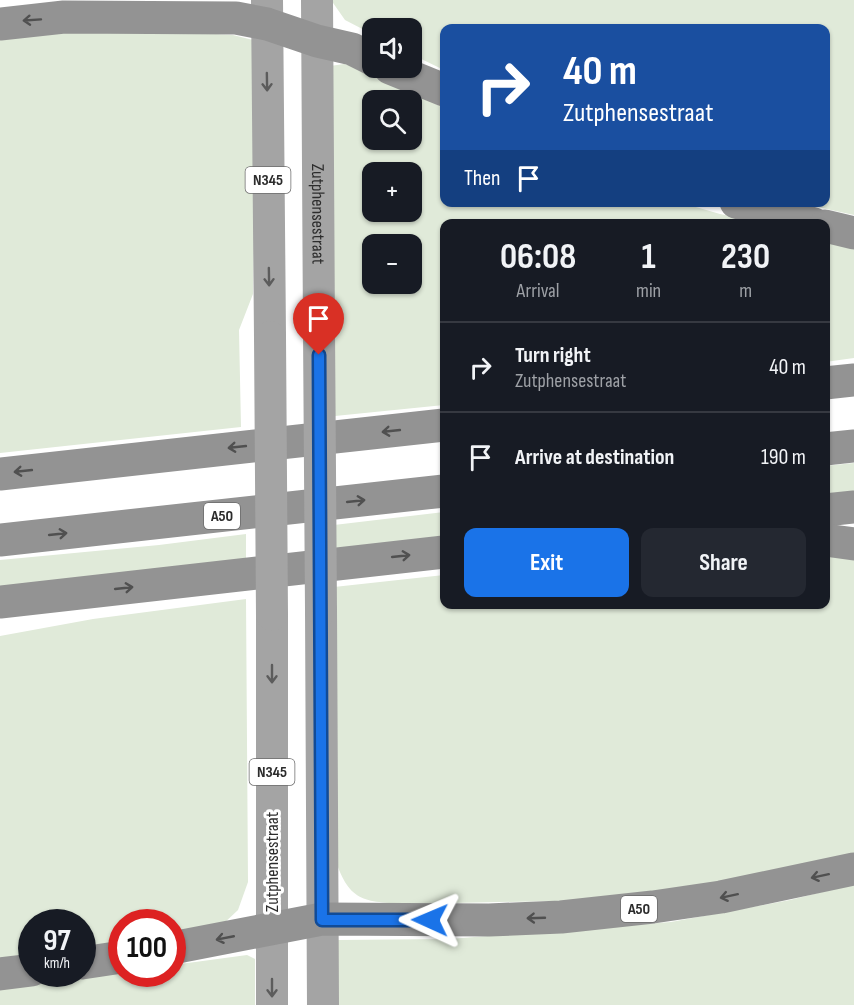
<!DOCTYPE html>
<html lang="en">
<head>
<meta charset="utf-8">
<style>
  body { margin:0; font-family:"Sofia Sans Condensed",sans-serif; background:#242831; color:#f1f3f6; height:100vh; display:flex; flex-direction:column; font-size:22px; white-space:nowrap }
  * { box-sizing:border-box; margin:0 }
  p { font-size:20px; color:#9ea1a6 }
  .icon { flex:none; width:33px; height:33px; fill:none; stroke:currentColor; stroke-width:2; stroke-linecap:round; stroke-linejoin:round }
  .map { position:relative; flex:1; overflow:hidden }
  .details { position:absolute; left:440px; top:219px; width:390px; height:390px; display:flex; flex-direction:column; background:#171b24; border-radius:12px; box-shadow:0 2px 4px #0004 }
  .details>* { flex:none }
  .top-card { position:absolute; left:440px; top:24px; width:390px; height:183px; border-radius:12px; box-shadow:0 2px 4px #0004; background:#1a4fa0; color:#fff; overflow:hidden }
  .tools { position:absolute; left:362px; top:18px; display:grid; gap:12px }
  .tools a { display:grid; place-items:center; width:60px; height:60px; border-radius:12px; background:#171b24; box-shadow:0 2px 4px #0004; font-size:30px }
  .speed { position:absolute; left:18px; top:909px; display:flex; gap:12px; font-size:30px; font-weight:700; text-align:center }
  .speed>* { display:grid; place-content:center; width:78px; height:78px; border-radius:50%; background:#171b24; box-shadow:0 2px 4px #0004; line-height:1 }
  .speed small { font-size:15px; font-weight:400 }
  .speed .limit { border:9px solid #d22; background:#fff; color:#111 }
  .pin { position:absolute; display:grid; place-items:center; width:51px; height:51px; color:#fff; margin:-62px -26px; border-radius:50% 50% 50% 0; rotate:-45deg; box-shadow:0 0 6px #0007 }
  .pin .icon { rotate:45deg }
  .me { position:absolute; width:66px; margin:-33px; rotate:271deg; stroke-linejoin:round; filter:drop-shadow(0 0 4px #0008) }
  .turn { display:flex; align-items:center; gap:21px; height:126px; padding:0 24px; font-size:27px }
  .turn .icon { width:78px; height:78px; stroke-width:2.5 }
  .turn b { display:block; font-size:42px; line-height:51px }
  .then { display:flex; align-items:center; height:57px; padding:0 24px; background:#0003; gap:12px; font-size:22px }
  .eta { display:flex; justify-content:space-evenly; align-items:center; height:102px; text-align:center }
  .eta b { font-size:36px; font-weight:700; line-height:42px }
  .action { display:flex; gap:12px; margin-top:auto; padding:12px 24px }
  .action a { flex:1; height:69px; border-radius:12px; background:#1a73e8; color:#fff; font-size:24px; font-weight:700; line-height:69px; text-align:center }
  .action a+a { background:#242831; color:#f1f3f6 }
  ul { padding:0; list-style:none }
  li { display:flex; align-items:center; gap:18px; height:90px; padding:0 24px; border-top:2px solid #363941 }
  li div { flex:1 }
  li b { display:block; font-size:22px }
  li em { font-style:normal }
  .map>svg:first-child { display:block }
  .green { fill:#e0ead9; fill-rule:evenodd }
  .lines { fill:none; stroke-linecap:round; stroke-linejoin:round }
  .primary { stroke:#a4a4a4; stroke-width:32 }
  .highway { stroke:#939393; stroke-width:33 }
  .primary-bridge { stroke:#a4a4a4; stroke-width:32 }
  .oneway { stroke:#505050 }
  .oneway2 { stroke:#5c5c5c }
  .route-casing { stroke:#114b97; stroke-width:15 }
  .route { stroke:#1a73e8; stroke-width:10 }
  .labels { text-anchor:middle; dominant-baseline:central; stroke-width:6; stroke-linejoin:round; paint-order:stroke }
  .shield { fill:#fff; stroke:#6b6b6b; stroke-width:1.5 }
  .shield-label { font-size:16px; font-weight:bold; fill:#2c2c2c }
  .street-label { font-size:18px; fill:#2c2c2c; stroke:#fff }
</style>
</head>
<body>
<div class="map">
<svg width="854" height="1005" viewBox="0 0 854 1005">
  <rect width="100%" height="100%" fill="#fff"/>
  <g class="green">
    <path d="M331,0H854V215L799,203L825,202V28H444V70L411,54V28H372V34L345,20Z"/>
    <path d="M128,29L233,35L257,41L253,294L239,330L241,427L0,453V33Z"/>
    <path d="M344,64L358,67L444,108V202L682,203L720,214L768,223L444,224V405L335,416L330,66ZM372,100H411V140H372ZM372,172H411V212H372ZM372,244H411V284H372Z"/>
    <path d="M825,235L854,242V358L825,362Z"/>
    <path d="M854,463V497L825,500V466Z"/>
    <path d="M444,512V542L334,554V525Z"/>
    <path d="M246,534V567L0,593V560L159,545Z"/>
    <path d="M825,547L854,550V862L647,899L408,904C363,902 348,902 334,855V587L444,575V604H825Z"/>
    <path d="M246,599L248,882L238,910L222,925L173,934L172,922H122L121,942L83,946L82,922H32L31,953L0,959V636L93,619Z"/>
    <path d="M854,884V1005H333L338,940L449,939L671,922L790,900Z"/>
    <path d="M247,955L255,959V1005H0V987L121,972L122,974H172L173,965Z"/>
  </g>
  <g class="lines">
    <g class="primary">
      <path d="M267,0L270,337"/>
      <path id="s1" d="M317,0L319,331"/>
      <path d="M321,610L323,1005"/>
      <path d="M272,615V1005"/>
    </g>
    <g class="highway">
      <path d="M0,24L64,17L236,18L267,24L317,41L352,49L372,59"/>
      <path d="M390,68L444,90"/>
      <path d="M736,202L814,224"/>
      <path d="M825,226L854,233"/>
      <path d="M825,383L854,380"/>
      <path d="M825,449L854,446"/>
      <path d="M0,474L444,425"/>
      <path d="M825,510L854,507"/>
      <path d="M0,540L444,491"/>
      <path d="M825,540L854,544"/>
      <path d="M0,602L444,552"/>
      <path d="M172,948L322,919L489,920L561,917L653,907L721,897L854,869"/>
      <path d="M82,963L122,957"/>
      <path d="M0,974L32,970"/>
    </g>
    <g class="primary-bridge">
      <path d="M319,331L321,610"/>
      <path d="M270,337L272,615"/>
    </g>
  </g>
  <defs><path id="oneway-shaft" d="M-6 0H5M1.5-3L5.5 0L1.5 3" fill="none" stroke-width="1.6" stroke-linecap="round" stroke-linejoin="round" transform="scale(1.5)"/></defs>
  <g class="oneway">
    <use href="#oneway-shaft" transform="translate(32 20) rotate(176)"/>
    <use href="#oneway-shaft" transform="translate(391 431) rotate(174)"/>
    <use href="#oneway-shaft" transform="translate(237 447) rotate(174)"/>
    <use href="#oneway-shaft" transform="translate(23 471) rotate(174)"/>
    <use href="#oneway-shaft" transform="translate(356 501) rotate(-6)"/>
    <use href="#oneway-shaft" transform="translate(58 534) rotate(-6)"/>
    <use href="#oneway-shaft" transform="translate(401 556) rotate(-6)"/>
    <use href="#oneway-shaft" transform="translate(124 588) rotate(-6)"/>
    <use href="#oneway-shaft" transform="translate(820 876) rotate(168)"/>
    <use href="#oneway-shaft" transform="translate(729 896) rotate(168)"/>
    <use href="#oneway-shaft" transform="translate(536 918) rotate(178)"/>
    <use href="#oneway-shaft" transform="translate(225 938) rotate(169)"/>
  </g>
  <g class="oneway2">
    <use href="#oneway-shaft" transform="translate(267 82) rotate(89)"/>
    <use href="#oneway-shaft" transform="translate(269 277) rotate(89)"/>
    <use href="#oneway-shaft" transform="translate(272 674) rotate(90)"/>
    <use href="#oneway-shaft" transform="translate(272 988) rotate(90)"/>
  </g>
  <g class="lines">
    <g class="route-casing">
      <path id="route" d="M319,355L322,920H430"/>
    </g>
    <use href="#route" class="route"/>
  </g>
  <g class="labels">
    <g class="shield">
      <rect x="245.5" y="167" width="45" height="26" rx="4.5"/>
      <rect x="204" y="503" width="36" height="26" rx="4.5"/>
      <rect x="249.5" y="759" width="45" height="26" rx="4.5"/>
      <rect x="621" y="896" width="36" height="26" rx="4.5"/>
    </g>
    <g class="shield-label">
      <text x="268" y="180">N345</text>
      <text x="222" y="516">A50</text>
      <text x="272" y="772">N345</text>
      <text x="639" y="909">A50</text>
    </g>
    <g class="street-label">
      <text stroke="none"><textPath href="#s1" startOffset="214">Zutphensestraat</textPath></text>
      <text transform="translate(272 862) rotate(-90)">Zutphensestraat</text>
    </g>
  </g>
</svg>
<div class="tools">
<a><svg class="icon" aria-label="sound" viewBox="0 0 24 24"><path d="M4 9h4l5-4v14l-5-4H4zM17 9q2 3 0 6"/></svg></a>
<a><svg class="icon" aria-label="search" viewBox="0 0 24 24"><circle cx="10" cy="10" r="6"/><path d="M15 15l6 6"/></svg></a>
<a>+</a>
<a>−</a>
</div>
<div class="speed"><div>97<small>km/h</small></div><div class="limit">100</div></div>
<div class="pin" style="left:319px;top:355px;background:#d93025"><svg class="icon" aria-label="arrive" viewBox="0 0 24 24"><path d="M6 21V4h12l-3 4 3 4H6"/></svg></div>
<svg class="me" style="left:430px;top:920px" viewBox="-20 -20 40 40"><path d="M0-17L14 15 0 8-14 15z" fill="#1a73e8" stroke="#fff" stroke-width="4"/></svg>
<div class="top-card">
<div class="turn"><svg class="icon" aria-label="right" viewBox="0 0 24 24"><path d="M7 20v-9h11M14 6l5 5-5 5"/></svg><div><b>40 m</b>Zutphensestraat</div></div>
<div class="then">Then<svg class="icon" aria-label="arrive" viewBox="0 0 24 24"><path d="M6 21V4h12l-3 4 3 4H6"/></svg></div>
</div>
<section class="details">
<div class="eta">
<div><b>06:08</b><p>Arrival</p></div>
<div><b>1</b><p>min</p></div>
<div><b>230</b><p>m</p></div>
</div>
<ul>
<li><svg class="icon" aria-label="right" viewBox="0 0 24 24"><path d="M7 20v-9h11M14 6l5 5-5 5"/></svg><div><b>Turn right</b><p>Zutphensestraat</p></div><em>40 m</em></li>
<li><svg class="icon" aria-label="arrive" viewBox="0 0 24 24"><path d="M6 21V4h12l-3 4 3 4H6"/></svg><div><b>Arrive at destination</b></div><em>190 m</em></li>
</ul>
<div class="action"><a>Exit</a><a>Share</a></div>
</section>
</div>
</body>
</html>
